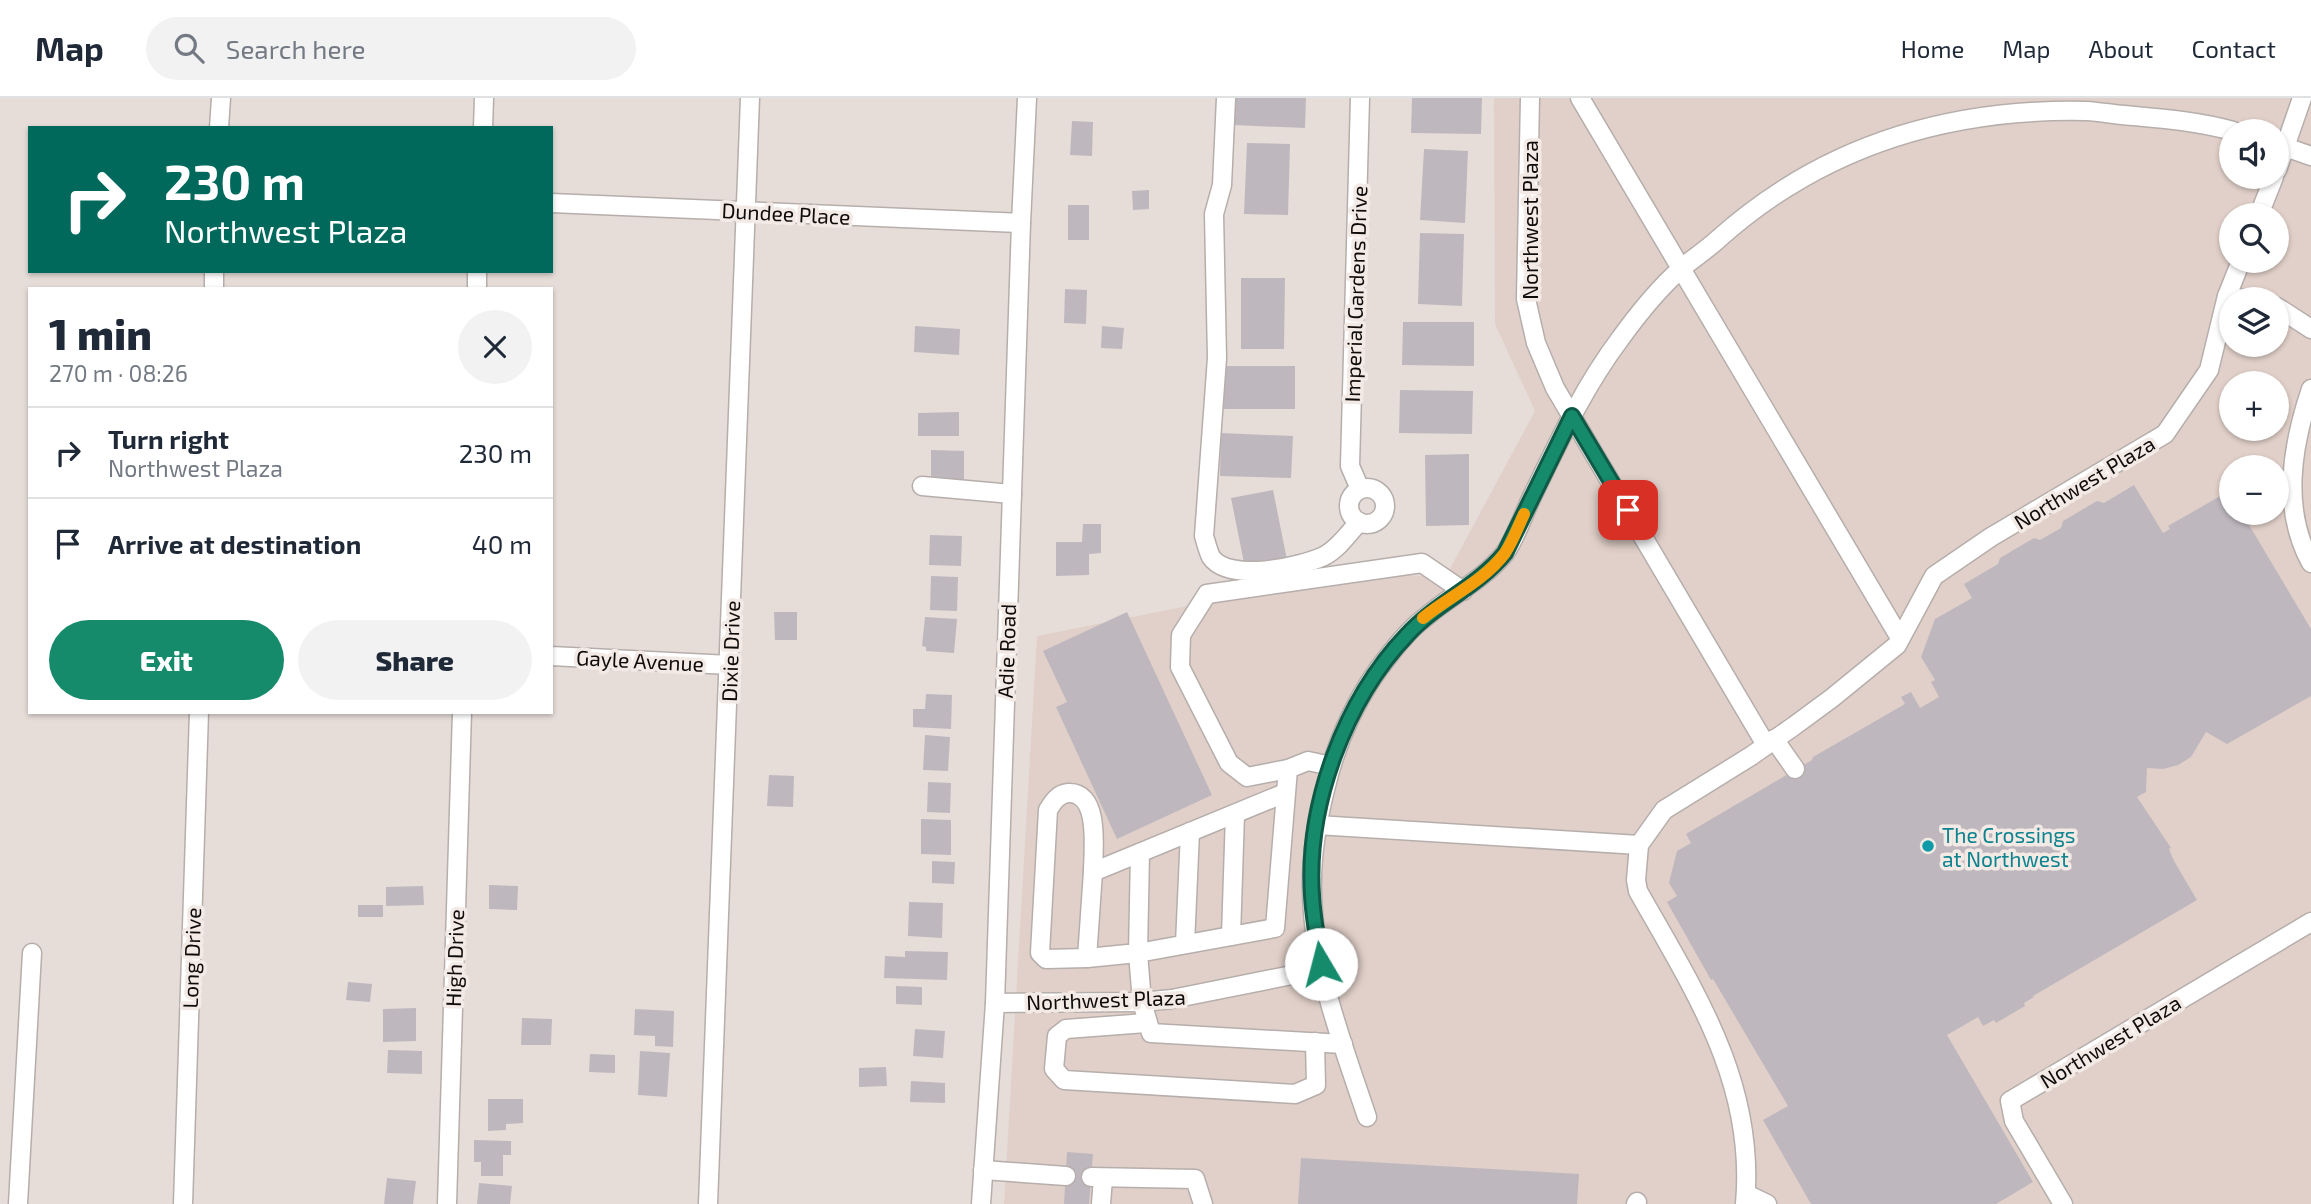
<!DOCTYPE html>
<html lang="en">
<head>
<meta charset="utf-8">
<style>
  body { margin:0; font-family:"Exo 2",sans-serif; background:#f2f2f3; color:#1f2937; height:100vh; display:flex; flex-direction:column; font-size:26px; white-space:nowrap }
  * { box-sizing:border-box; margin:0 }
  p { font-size:23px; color:#747a83 }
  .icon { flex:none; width:38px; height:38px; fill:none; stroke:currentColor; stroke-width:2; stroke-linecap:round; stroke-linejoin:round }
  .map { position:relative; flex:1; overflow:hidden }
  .panel { position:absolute; left:28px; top:189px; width:525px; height:427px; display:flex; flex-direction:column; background:#fff; border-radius:0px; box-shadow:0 2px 5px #0004 }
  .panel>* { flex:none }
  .hud { position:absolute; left:28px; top:28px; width:525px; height:147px; border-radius:0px; box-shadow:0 2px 5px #0004; background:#00695c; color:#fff; overflow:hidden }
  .tools { position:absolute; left:2219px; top:21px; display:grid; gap:14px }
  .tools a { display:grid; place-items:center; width:70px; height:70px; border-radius:50%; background:#fff; box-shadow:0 2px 5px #0004; font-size:35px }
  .pin { position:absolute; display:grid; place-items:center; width:60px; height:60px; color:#fff; margin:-30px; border-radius:14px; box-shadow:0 4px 10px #0006 }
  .me { position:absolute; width:77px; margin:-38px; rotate:352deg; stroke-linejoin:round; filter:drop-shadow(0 0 5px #0008) }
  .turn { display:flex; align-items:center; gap:24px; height:147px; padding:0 21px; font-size:32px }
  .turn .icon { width:91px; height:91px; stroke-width:2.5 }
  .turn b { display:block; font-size:49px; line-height:60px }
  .round { display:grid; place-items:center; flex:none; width:74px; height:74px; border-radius:37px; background:#f2f2f3 }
  .head { display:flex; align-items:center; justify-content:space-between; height:119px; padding:0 21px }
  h1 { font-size:42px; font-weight:800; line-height:52px }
  .cta { display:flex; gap:14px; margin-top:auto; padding:14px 21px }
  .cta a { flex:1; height:80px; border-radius:42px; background:#168b6c; color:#fff; font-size:28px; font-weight:800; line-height:80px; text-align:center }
  .cta a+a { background:#f2f2f3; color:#1f2937 }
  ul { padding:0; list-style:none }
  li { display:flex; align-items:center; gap:21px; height:91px; padding:0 21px; border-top:2px solid #e0e1e3 }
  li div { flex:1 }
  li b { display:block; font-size:26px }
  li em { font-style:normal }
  header { display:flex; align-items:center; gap:42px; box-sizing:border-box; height:98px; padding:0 35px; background:#fff; border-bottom:2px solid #e0e1e3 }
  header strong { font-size:33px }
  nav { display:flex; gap:38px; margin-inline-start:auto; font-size:24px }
  .search { width:490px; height:63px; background:#f2f2f3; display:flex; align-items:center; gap:18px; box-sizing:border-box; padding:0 24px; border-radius:38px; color:#747a83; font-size:26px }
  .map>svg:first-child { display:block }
  .built { fill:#e1d0c9; fill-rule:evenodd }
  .building { fill:#beb8be }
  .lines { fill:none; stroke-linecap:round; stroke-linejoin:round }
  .minor-casing { stroke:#b6aeab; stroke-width:21 }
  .minor { stroke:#fff; stroke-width:18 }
  .route-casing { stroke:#0e5a46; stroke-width:18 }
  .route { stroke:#168b6c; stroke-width:12 }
  .slow { stroke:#f59e0b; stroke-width:12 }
  .culture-dot { fill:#0f9aa8; stroke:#f3eae6; stroke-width:2.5 }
  .labels { text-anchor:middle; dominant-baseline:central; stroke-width:7; stroke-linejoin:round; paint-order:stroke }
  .street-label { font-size:21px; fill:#0e0b0a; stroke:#f3eae6 }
  .culture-label { font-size:21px; fill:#0d838f; stroke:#f3eae6; text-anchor:start }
</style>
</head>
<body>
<header>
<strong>Map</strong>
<div class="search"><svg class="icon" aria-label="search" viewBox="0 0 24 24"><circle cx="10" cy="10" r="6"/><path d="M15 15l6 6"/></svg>Search here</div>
<nav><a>Home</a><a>Map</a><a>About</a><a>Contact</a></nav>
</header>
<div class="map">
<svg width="2311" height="1106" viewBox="0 0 2311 1106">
  <rect width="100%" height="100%" fill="#e6ddd9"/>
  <path class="built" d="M1494,0H2311V1106H1004L1037,538L1362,473L1445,480L1535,313L1495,226ZM2231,33H2277V79H2231ZM2231,117H2277V163H2231ZM2231,201H2277V247H2231ZM2231,285H2277V331H2231ZM2231,369H2277V415H2231Z"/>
  <g class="building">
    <path d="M1234,0H1306L1305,30L1233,27Z"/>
    <path d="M1412,0H1482L1481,36L1411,35Z"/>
    <path d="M1072,23L1093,24L1092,58L1070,57Z"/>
    <path d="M1247,45L1290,46L1288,117L1244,116Z"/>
    <path d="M1424,51L1468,53L1465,125L1420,122Z"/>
    <path d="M1149,92V111L1133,112L1132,93Z"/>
    <rect x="1068" y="107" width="21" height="35"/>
    <path d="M1420,135L1464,136L1462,208L1418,206Z"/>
    <path d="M1241,180H1285L1284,251H1241Z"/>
    <path d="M1065,191L1087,192L1086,226L1064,225Z"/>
    <path d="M1403,224H1474V268L1402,267Z"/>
    <path d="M915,228L960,231L959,257L914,254Z"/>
    <path d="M1102,228L1124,230L1122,251L1101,250Z"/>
    <path d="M1223,268H1295V311H1224Z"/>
    <path d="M1400,292L1473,293L1472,336L1399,335Z"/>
    <path d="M959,314V338H918V315Z"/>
    <path d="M1221,335L1293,338L1291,380L1220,378Z"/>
    <path d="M931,352L964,353V382L931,381Z"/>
    <path d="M1469,356V427L1426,428L1425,357Z"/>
    <path d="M2134,387L2163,435L2170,431L2168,428L2229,393L2231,396V415H2242L2311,531V598L2227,646L2206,634L2191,659L2178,667L2163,671L2147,670L2146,694L2137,699L2171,750L2169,751L2174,763L2197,802L2033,898L2034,899L2024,905L2025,908L1996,925L1994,922L1983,928L1978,919L1947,937L2033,1084L1996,1106H1811L1763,1022L1788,1008L1713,881L1711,882L1667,804L1677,798L1669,785L1677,753L1691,745L1686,736L1812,662L1813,659L1905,606L1901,599L1911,594L1920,610L1939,599L1931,584L1935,582L1921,559L1935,521L1972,500L1964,486L1998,466L2000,460L2034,440L2040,442L2061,430L2063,423L2097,403L2104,405Z"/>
    <path d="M1273,392L1287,462L1245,470L1231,400Z"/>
    <path d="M1083,426H1101V455L1089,456V477L1056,478V444H1082Z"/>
    <path d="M930,437L962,438L961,468L929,467Z"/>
    <path d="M931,478L958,479L957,513L930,512Z"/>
    <path d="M774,514H797V542H775Z"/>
    <path d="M1127,514L1212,697L1117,741L1056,609L1067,604L1043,553Z"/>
    <path d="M925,519L957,521L954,555L926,553V549L922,548Z"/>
    <path d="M926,596L952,597L951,631L913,629V611H925Z"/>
    <path d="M925,637L950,639L948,673L923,672Z"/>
    <path d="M769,677L794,678L793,709L767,708Z"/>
    <path d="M928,684L951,685L950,715L927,714Z"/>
    <path d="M921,721L951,722V757L921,756Z"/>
    <path d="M932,763L955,764L954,786L932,785Z"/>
    <path d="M489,787L518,788L517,812L489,811Z"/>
    <path d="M423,788L424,807L386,808V789Z"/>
    <path d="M909,804L943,805L942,840L908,838Z"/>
    <rect x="358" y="807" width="25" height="12"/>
    <path d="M905,853L948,854L947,882L884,880L885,858L905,859Z"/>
    <path d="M348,884L372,886L370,904L346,902Z"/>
    <path d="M896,888L922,889V907L896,906Z"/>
    <path d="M416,910V943L383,944V911Z"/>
    <path d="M635,911L674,913L673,949L655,948V938L634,937Z"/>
    <path d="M522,920L552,921L551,947H521Z"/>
    <path d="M915,931L945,933L943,960L913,958Z"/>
    <path d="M388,952L422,953V976L387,975Z"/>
    <path d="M640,953L670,955L667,999L638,997Z"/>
    <path d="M590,956L615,957V975L589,974Z"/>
    <path d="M886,969L887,988L859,989V970Z"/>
    <path d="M911,983L945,985V1005L910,1004Z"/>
    <path d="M488,1001H523V1025L506,1026V1032L488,1033Z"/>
    <path d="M474,1042L511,1043V1057H503V1078H481V1064H474Z"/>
    <path d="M1067,1054L1093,1056L1089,1106H1064Z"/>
    <path d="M1301,1060L1579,1076L1577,1106H1298Z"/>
    <path d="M387,1080L416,1083L413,1106H384Z"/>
    <path d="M479,1085L512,1088L510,1106H477Z"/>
  </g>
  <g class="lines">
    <g class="minor-casing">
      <g id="minor">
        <path d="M1226,0L1222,87L1214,116L1217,260L1204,438C1206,444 1208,453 1211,459C1229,485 1300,469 1324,458C1338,451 1349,435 1359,424"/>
        <path d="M1530,0L1526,201L1536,245L1555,290L1766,647"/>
        <path d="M1580,0L1900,540"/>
        <path d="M219,30L221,0"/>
        <path d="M483,30L484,0"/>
        <path d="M2277,46L2311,58"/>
        <path d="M2277,72L2302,0"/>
        <path d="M551,105L1021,125"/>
        <path d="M2259,117L2274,79"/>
        <path d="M214,191V173"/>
        <path d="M477,191V173"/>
        <path d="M2227,198L2241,163"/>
        <path d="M2277,209L2311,231"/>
        <path d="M2311,291C2292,347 2281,411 2311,465"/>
        <path d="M922,388L1012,396"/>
        <circle cx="1367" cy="408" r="18"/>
        <path d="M1360,391L1350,368L1360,0"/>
        <path d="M551,558L730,567"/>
        <path d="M1774,641L1795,671"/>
        <path d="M1331,668L1308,663L1288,671L1275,830L1138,855L1142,904L1151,935L1343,946"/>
        <path d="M1288,671L1247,679L1229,665L1180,569L1181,537L1207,496L1422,465L1463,493"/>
        <path d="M1317,727L1639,747"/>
        <path d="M1093,774C1093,754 1101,693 1068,695C1058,696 1053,704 1048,712L1040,855L1046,861L1087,860L1138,855L1140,755"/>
        <path d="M1231,838L1235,716"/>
        <path d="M1185,846L1190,734"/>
        <path d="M1087,860L1093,774L1285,695"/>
        <path d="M995,905L1142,904L1172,901L1322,871"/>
        <path d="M1146,925L1066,931L1057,938L1054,971L1064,982L1295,996L1316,987L1315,944"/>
        <path d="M1367,1019C1343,947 1313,871 1312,793C1311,758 1317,723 1326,688C1337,641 1359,594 1390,556C1401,542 1413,528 1427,518C1453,496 1483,482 1505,455C1516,439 1522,420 1530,403C1557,347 1583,290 1620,241C1638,216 1660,189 1683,169C1694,160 1706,152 1716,143C1821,48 1946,10 2086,13C2102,14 2118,17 2134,18C2168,21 2200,24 2233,33"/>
        <path d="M983,1072L1066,1078"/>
        <path d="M1091,1079L1195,1081L1203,1106"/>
        <path d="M1746,1096L1767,1106"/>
        <path d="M18,1106L32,855"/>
        <path d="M183,1106L199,614"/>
        <path d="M447,1106L462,614"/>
        <path d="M708,1106L750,0"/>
        <path d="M981,1106L995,905L1021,125L1027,0"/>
        <path d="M1101,1106L1103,1080"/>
        <path d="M1636,1106L1637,1104"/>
        <path d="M1745,1106C1756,985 1695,894 1638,793L1636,782L1639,747L1664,712L1751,658L1794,628L1832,600L1897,547L1934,478L1991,439L2165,336L2209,272L2227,198L2243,201"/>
        <path d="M2063,1106L2014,1023L2010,1003L2311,824"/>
      </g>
    </g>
    <use href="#minor" class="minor"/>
  </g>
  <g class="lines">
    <g class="route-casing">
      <path id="route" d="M1321,866C1318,843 1313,820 1312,797C1306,707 1345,602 1407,537C1436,505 1477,489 1505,455L1572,318L1628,412"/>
    </g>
    <use href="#route" class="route"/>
    <path class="slow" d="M1423,520C1450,498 1483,484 1505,455C1513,443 1518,429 1524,416"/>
  </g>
  <circle class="culture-dot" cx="1928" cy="748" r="7"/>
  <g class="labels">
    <g class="street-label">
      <text transform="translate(786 115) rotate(3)">Dundee Place</text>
      <text transform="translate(1529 122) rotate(-90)">Northwest Plaza</text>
      <text transform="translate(1355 196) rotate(-88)">Imperial Gardens Drive</text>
      <text transform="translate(2084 384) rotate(-31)">Northwest Plaza</text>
      <text transform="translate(730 553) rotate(-88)">Dixie Drive</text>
      <text transform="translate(1006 553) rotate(-88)">Adie Road</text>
      <text transform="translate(640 562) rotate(3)">Gayle Avenue</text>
      <text transform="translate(191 860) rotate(-88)">Long Drive</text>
      <text transform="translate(454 860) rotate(-88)">High Drive</text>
      <text transform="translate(1106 901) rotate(-2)">Northwest Plaza</text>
      <text transform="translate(2110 943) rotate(-31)">Northwest Plaza</text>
    </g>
    <g class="culture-label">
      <text x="1942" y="736">The Crossings<tspan x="1942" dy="24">at Northwest</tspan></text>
    </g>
  </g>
</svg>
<div class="tools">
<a><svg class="icon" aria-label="sound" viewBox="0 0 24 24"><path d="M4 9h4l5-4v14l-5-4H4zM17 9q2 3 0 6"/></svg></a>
<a><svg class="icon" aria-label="search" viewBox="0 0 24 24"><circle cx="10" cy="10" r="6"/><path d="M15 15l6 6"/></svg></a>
<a><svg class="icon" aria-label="layers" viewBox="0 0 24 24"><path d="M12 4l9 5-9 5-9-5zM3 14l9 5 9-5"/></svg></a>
<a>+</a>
<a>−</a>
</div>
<div class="pin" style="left:1628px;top:412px;background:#d93025"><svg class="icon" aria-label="arrive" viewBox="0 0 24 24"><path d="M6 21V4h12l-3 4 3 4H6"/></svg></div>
<svg class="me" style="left:1321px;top:866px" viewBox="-20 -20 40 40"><circle r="19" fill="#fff"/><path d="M0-13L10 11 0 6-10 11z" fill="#168b6c"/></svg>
<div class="hud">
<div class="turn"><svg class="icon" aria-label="right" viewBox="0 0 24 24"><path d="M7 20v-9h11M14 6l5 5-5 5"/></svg><div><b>230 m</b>Northwest Plaza</div></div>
</div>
<section class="panel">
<div class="head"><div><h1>1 min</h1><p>270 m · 08:26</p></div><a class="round"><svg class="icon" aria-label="close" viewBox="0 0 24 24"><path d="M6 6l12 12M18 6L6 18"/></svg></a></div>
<ul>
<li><svg class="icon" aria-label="right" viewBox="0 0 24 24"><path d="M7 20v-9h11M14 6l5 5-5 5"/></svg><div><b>Turn right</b><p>Northwest Plaza</p></div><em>230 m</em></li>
<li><svg class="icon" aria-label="arrive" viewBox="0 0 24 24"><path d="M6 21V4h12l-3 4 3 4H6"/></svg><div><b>Arrive at destination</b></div><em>40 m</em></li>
</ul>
<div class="cta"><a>Exit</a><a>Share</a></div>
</section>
</div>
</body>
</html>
